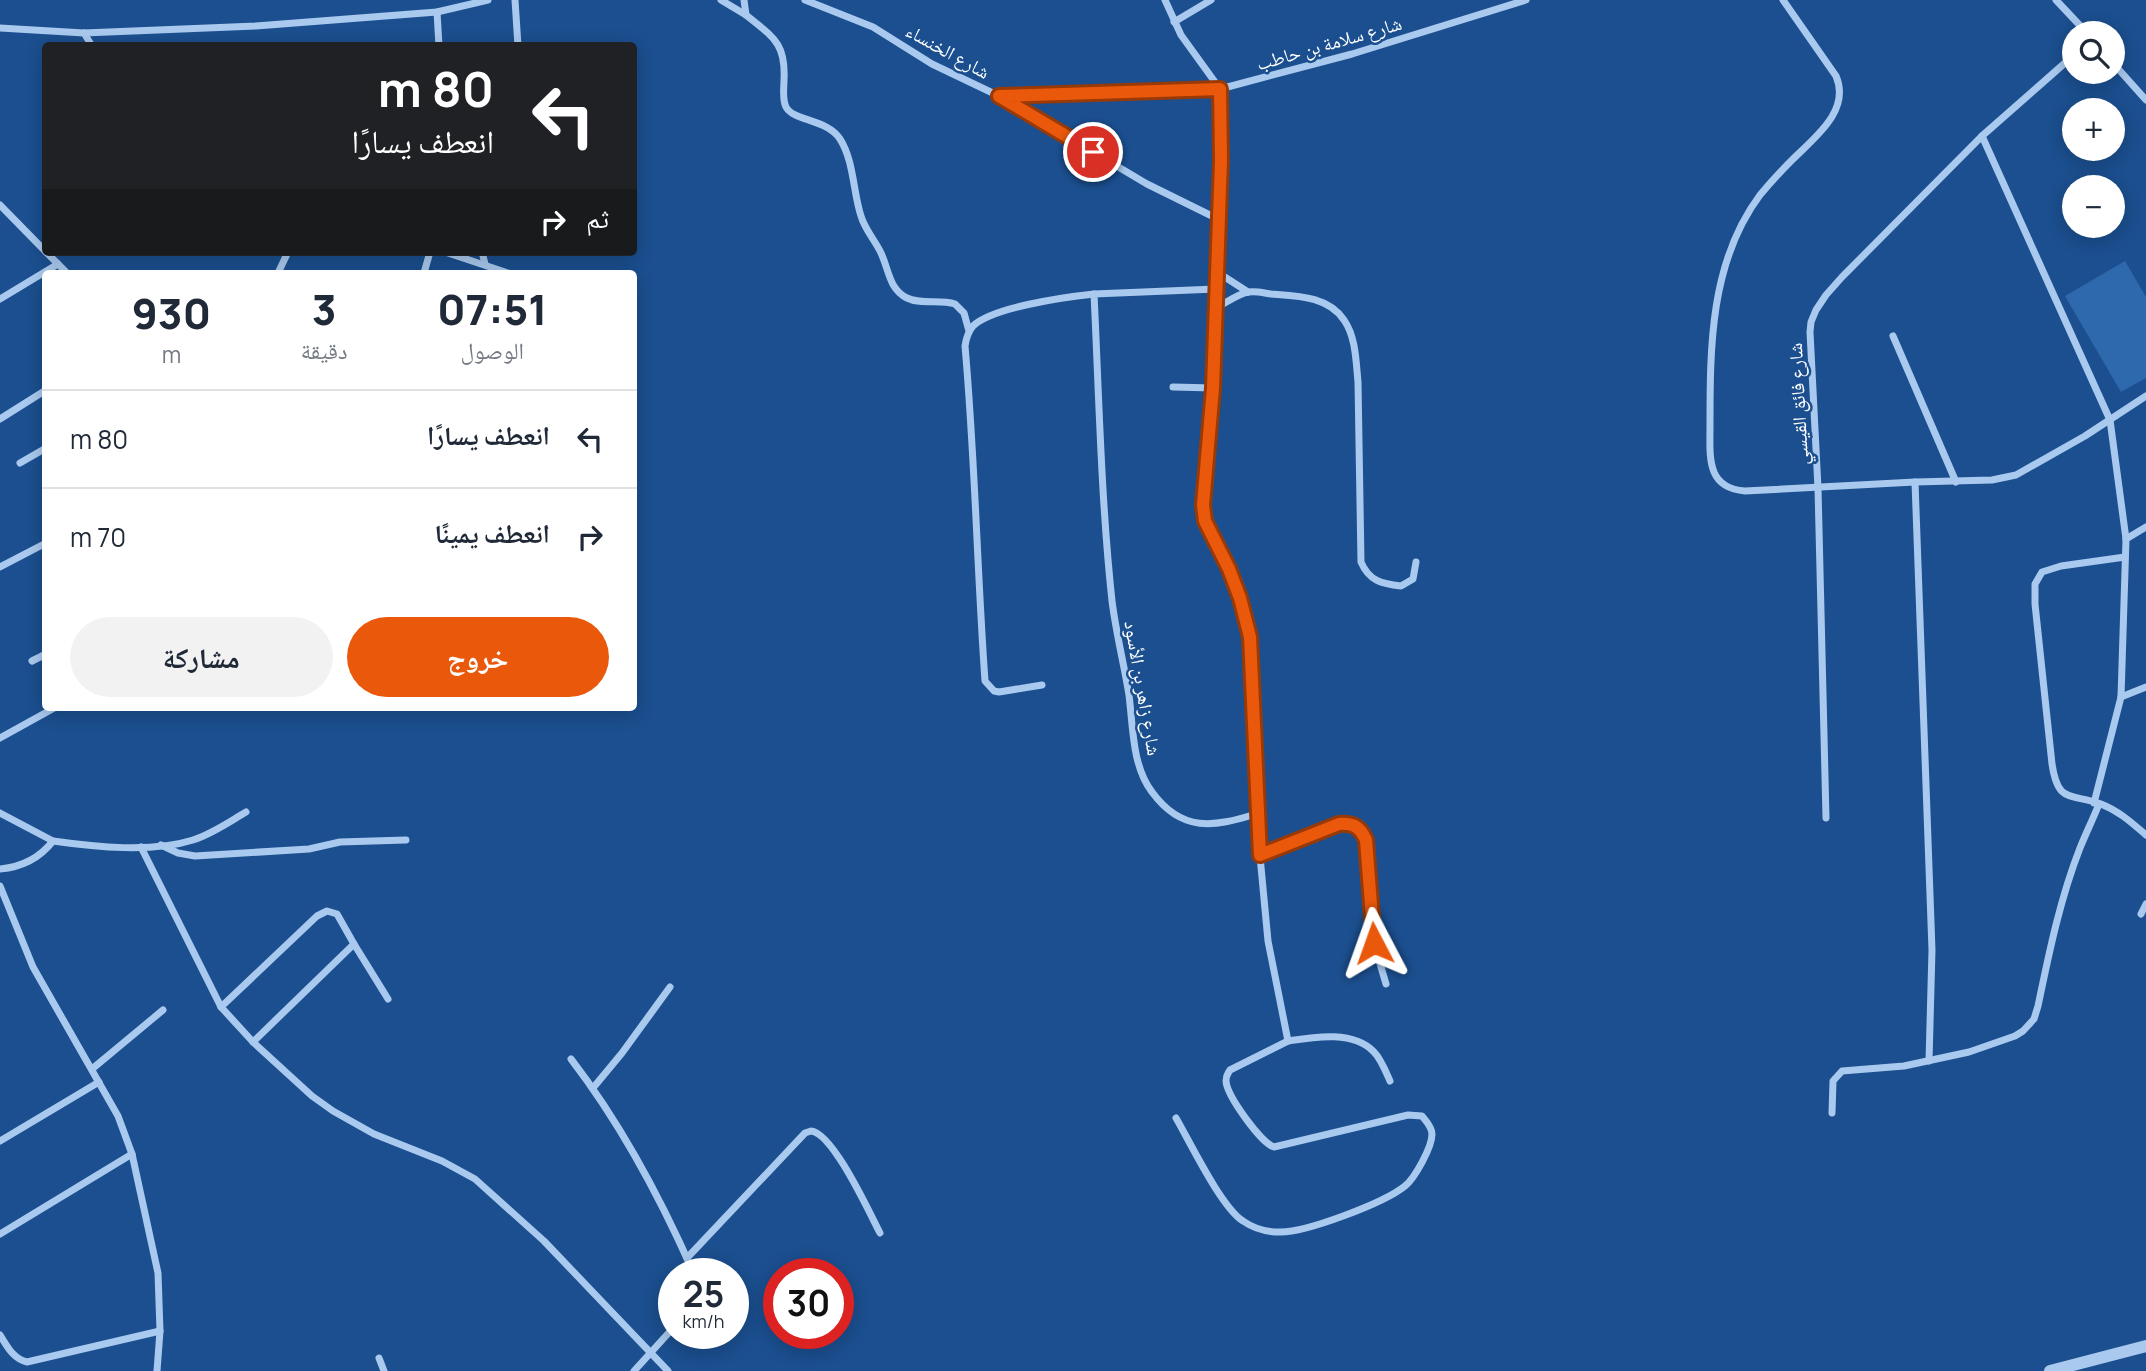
<!DOCTYPE html>
<html lang="ar">
<head>
<meta charset="utf-8">
<style>
  body { margin:0; font-family:Manrope,"Noto Naskh Arabic",sans-serif; background:#f2f2f3; color:#1f2937; direction:rtl; height:100vh; display:flex; flex-direction:column; font-size:26px; white-space:nowrap }
  * { box-sizing:border-box; margin:0 }
  p { font-size:23px; color:#747a83 }
  .icon { flex:none; width:38px; height:38px; fill:none; stroke:currentColor; stroke-width:2; stroke-linecap:round; stroke-linejoin:round }
  .map { position:relative; flex:1; overflow:hidden; direction:ltr }
  .drawer { position:absolute; left:42px; top:270px; width:595px; height:441px; display:flex; flex-direction:column; background:#fff; border-radius:7px; box-shadow:0 4px 18px #0003; direction:rtl }
  .drawer>* { flex:none }
  .guide { position:absolute; left:42px; top:42px; width:595px; height:214px; border-radius:7px; box-shadow:0 4px 18px #0003; direction:rtl; background:#202124; color:#fff; overflow:hidden }
  .buttons { position:absolute; left:2062px; top:21px; display:grid; gap:14px }
  .buttons a { display:grid; place-items:center; width:63px; height:63px; border-radius:50%; background:#fff; box-shadow:0 4px 18px #0003; font-size:35px }
  .speed { position:absolute; left:658px; top:1258px; display:flex; gap:14px; font-size:35px; font-weight:700; text-align:center }
  .speed>* { display:grid; place-content:center; width:91px; height:91px; border-radius:50%; background:#fff; box-shadow:0 4px 18px #0003; line-height:1 }
  .speed small { font-size:18px; font-weight:400 }
  .speed .limit { border:10px solid #d22; background:#fff; color:#111 }
  .pin { position:absolute; display:grid; place-items:center; width:60px; height:60px; color:#fff; margin:-30px; border:4px solid #fff; border-radius:50%; box-shadow:0 2px 7px #0007 }
  .me { position:absolute; width:77px; margin:-38px; rotate:356deg; stroke-linejoin:round; filter:drop-shadow(0 0 5px #0008) }
  .turn { display:flex; align-items:center; gap:24px; height:147px; padding:0 28px; font-size:32px }
  .turn .icon { width:91px; height:91px; stroke-width:2.5 }
  .turn b { display:block; font-size:49px; line-height:60px }
  .then { display:flex; align-items:center; height:66px; padding:0 28px; background:#0003; gap:14px; font-size:26px }
  .eta { display:flex; justify-content:space-evenly; align-items:center; height:119px; text-align:center }
  .eta b { font-size:42px; font-weight:800; line-height:49px }
  .button { display:flex; gap:14px; margin-top:auto; padding:14px 28px }
  .button a { flex:1; height:80px; border-radius:42px; background:#ea580c; color:#fff; font-size:28px; font-weight:800; line-height:80px; text-align:center }
  .button a+a { background:#f2f2f3; color:#1f2937 }
  ul { padding:0; list-style:none }
  li { display:flex; align-items:center; gap:21px; height:98px; padding:0 28px; border-top:2px solid #e0e1e3 }
  li div { flex:1 }
  li b { display:block; font-size:26px }
  li em { font-style:normal }
  .map>svg:first-child { display:block }
  .grass { fill:#2e69ad }
  .lines { fill:none; stroke-linecap:round; stroke-linejoin:round }
  .minor { stroke:#a9c9ee; stroke-width:7 }
  .tertiary { stroke:#a9c9ee; stroke-width:12 }
  .route-casing { stroke:#983908; stroke-width:18 }
  .route { stroke:#ea580c; stroke-width:12 }
  .labels { text-anchor:middle; dominant-baseline:central; stroke-width:5; stroke-linejoin:round; paint-order:stroke }
  .street-label { font-size:19px; fill:#fff; stroke:#1b4f8f }
</style>
</head>
<body>
<div class="map">
<svg width="2146" height="1371" viewBox="0 0 2146 1371">
  <rect width="100%" height="100%" fill="#1b4f8f"/>
  <path class="grass" d="M2125,261L2146,297V378L2121,392L2065,296Z"/>
  <g class="lines">
    <g class="minor">
      <path d="M515,0L518,46"/>
      <path d="M721,0L746,15"/>
      <path d="M744,0L746,15C773,37 786,43 784,80C784,88 782,99 786,107C793,121 827,119 840,139C854,161 853,192 861,216C865,230 875,240 881,253C889,270 889,289 907,298C921,305 940,299 955,304L964,313L969,331"/>
      <path d="M805,0L873,27L932,64L999,96L1147,184L1218,219"/>
      <path d="M1165,0L1181,35L1220,89L1222,121L1221,179L1213,388L1203,505L1205,521L1240,598L1250,637L1256,814C1214,827 1182,833 1152,792C1132,766 1133,726 1129,695C1124,664 1116,633 1112,601C1101,499 1099,396 1094,294L1216,289"/>
      <path d="M1783,0L1836,76C1851,111 1814,138 1792,160C1781,171 1770,183 1760,195C1710,262 1710,347 1710,426C1710,457 1706,488 1745,491L1915,482L1992,480L2016,475L2085,436L2146,396"/>
      <path d="M2056,0L2087,33"/>
      <path d="M437,12L439,46"/>
      <path d="M1174,22L1211,0"/>
      <path d="M0,28L84,33L256,26L437,12L488,0"/>
      <path d="M84,33L92,46"/>
      <path d="M2112,62L2146,100"/>
      <path d="M999,96L1220,89L1352,54L1526,0"/>
      <path d="M1982,136L2110,420L2126,539L2121,697L2094,803"/>
      <path d="M0,205L46,252"/>
      <path d="M46,252L67,273"/>
      <path d="M445,252L508,273"/>
      <path d="M482,252L485,264"/>
      <path d="M1217,272L1248,292"/>
      <path d="M278,273L288,252"/>
      <path d="M424,273L430,252"/>
      <path d="M0,299L58,264"/>
      <path d="M1216,308C1226,303 1239,293 1249,292C1256,291 1264,293 1271,294C1297,296 1328,296 1344,320C1356,337 1356,362 1358,382L1361,562C1369,581 1382,584 1401,586L1413,579L1416,562"/>
      <path d="M1893,336L1956,482"/>
      <path d="M1173,387L1213,388"/>
      <path d="M0,419L46,390"/>
      <path d="M20,463L46,448"/>
      <path d="M1915,482L1932,950L1929,1061"/>
      <path d="M2126,539L2146,527"/>
      <path d="M2125,557L2061,566L2042,572L2035,584V604L2052,764C2058,804 2070,793 2101,804C2119,811 2132,823 2146,835"/>
      <path d="M0,567L46,543"/>
      <path d="M32,661L46,654"/>
      <path d="M1042,685L999,692L994,691L985,681C977,569 975,458 965,346C966,339 968,332 973,326C993,307 1066,297 1094,294"/>
      <path d="M2121,697L2146,687"/>
      <path d="M0,738L56,707"/>
      <path d="M0,813L53,841C39,859 22,867 0,869"/>
      <path d="M1826,818L1818,488L1810,332L1811,322L1816,310L1826,295L1842,277L1982,136L2074,55"/>
      <path d="M53,841C95,847 152,853 193,840C212,834 229,822 246,812"/>
      <path d="M161,845L178,853L195,856L309,849L340,842L406,840"/>
      <path d="M141,847L221,1007L253,1042L312,1096L333,1111L374,1134L442,1161L475,1179L544,1241L668,1371"/>
      <path d="M1260,855C1277,848 1338,818 1354,825C1365,829 1366,842 1368,853L1374,943L1386,984"/>
      <path d="M0,886L33,967L118,1116L132,1154L158,1273L160,1331L157,1371"/>
      <path d="M2141,914L2146,904"/>
      <path d="M354,944L388,999"/>
      <path d="M221,1007L317,916L327,911L337,914L354,944L253,1042"/>
      <path d="M1288,1041C1314,1037 1353,1030 1374,1052C1381,1059 1386,1072 1390,1081"/>
      <path d="M571,1059C621,1124 661,1199 694,1274"/>
      <path d="M92,1069L163,1010"/>
      <path d="M593,1088L622,1053L670,987"/>
      <path d="M1832,1113L1833,1081L1842,1071L1904,1066L1969,1052L2015,1036L2023,1031L2034,1019L2038,1006C2049,953 2060,899 2080,848C2086,833 2093,819 2099,804"/>
      <path d="M1176,1118C1190,1142 1221,1207 1243,1221C1253,1228 1267,1232 1279,1232C1305,1233 1384,1203 1405,1186C1415,1178 1432,1147 1432,1134C1432,1127 1426,1121 1422,1116L1408,1115L1274,1147C1261,1143 1227,1096 1226,1081C1226,1075 1227,1075 1230,1070L1288,1041L1268,941L1256,814"/>
      <path d="M0,1141L99,1082"/>
      <path d="M0,1234L132,1154"/>
      <path d="M687,1258L805,1133L811,1131C833,1133 869,1212 880,1233"/>
      <path d="M0,1335C7,1346 13,1359 27,1362L160,1331"/>
      <path d="M379,1358L384,1371"/>
      <path d="M634,1371L674,1327"/>
    </g>
    <path class="tertiary" d="M2050,1371L2146,1346"/>
  </g>
  <g class="lines">
    <g class="route-casing">
      <path id="route" d="M1093,152L999,96L1220,89L1221,160L1213,388L1203,505L1205,521L1229,569L1240,598L1250,637L1260,855L1339,824C1354,823 1360,827 1366,840L1374,943"/>
    </g>
    <use href="#route" class="route"/>
  </g>
  <g class="labels">
    <g class="street-label">
      <text transform="translate(1329 43) rotate(-16)">شارع سلامة بن حاطب</text>
      <text transform="translate(948 51) rotate(29)">شارع الخنساء</text>
      <text transform="translate(1798 404) rotate(-93)">شارع فائق القيسي</text>
      <text transform="translate(1143 688) rotate(80)">شارع زاهر بن الأسود</text>
    </g>
  </g>
</svg>
<div class="buttons">
<a><svg class="icon" aria-label="search" viewBox="0 0 24 24"><circle cx="10" cy="10" r="6"/><path d="M15 15l6 6"/></svg></a>
<a>+</a>
<a>−</a>
</div>
<div class="speed"><div>25<small>km/h</small></div><div class="limit">30</div></div>
<div class="pin" style="left:1093px;top:152px;background:#d93025"><svg class="icon" aria-label="arrive" viewBox="0 0 24 24"><path d="M6 21V4h12l-3 4 3 4H6"/></svg></div>
<svg class="me" style="left:1374px;top:943px" viewBox="-20 -20 40 40"><path d="M0-17L14 15 0 8-14 15z" fill="#ea580c" stroke="#fff" stroke-width="4"/></svg>
<div class="guide">
<div class="turn"><svg class="icon" aria-label="left" viewBox="0 0 24 24"><path d="M17 20v-9H6M10 6l-5 5 5 5"/></svg><div><b>80 m</b>انعطف يسارًا</div></div>
<div class="then">ثم<svg class="icon" aria-label="right" viewBox="0 0 24 24"><path d="M7 20v-9h11M14 6l5 5-5 5"/></svg></div>
</div>
<section class="drawer">
<div class="eta">
<div><b>07:51</b><p>الوصول</p></div>
<div><b>3</b><p>دقيقة</p></div>
<div><b>930</b><p>m</p></div>
</div>
<ul>
<li><svg class="icon" aria-label="left" viewBox="0 0 24 24"><path d="M17 20v-9H6M10 6l-5 5 5 5"/></svg><div><b>انعطف يسارًا</b></div><em>80 m</em></li>
<li><svg class="icon" aria-label="right" viewBox="0 0 24 24"><path d="M7 20v-9h11M14 6l5 5-5 5"/></svg><div><b>انعطف يمينًا</b></div><em>70 m</em></li>
</ul>
<div class="button"><a>خروج</a><a>مشاركة</a></div>
</section>
</div>
</body>
</html>
